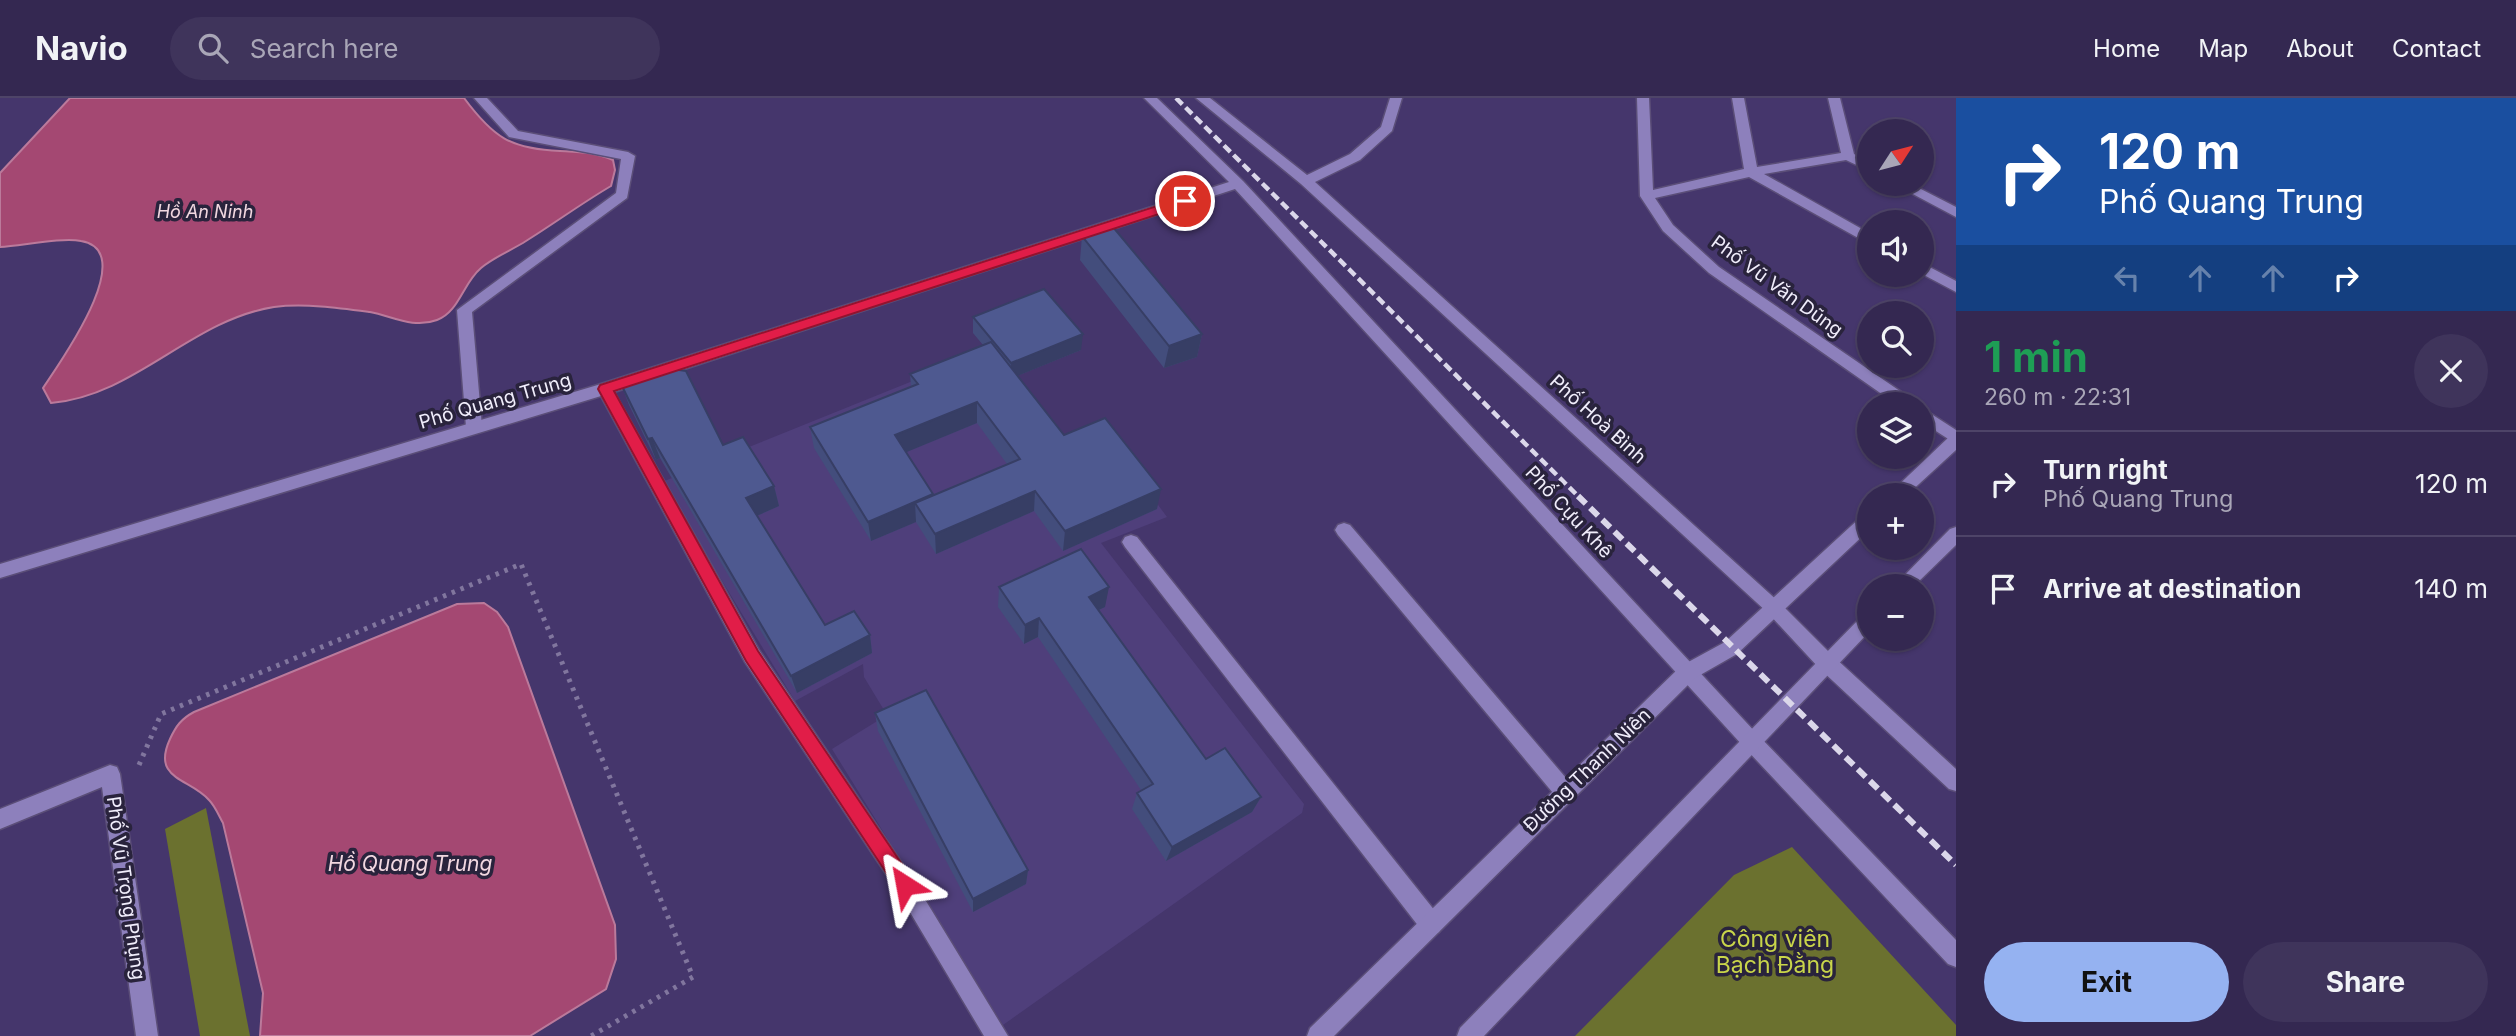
<!DOCTYPE html>
<html lang="en">
<head>
<meta charset="utf-8">
<style>
  body { margin:0; font-family:Inter,sans-serif; background:#3f345b; color:#f1f3f6; height:100vh; display:flex; flex-direction:column; font-size:26px; white-space:nowrap }
  * { box-sizing:border-box; margin:0 }
  p { font-size:23px; color:#a9a6b7 }
  .icon { flex:none; width:38px; height:38px; fill:none; stroke:currentColor; stroke-width:2; stroke-linecap:round; stroke-linejoin:round }
  .map { position:relative; flex:1; overflow:hidden }
  .drawer { display:flex; flex-direction:column; background:#342851; width:560px }
  .drawer>* { flex:none }
  .banner { background:#1a4fa0; color:#fff; overflow:hidden }
  .needle { width:46px; rotate:54deg }
  .tools { position:absolute; left:1857px; top:21px; display:grid; gap:14px }
  .tools a { display:grid; place-items:center; width:77px; height:77px; border-radius:50%; background:#342851; box-shadow:0 2px 5px #0004,0 0 0 2px #4e4468; font-size:35px }
  .pin { position:absolute; display:grid; place-items:center; width:60px; height:60px; color:#fff; margin:-30px; border:4px solid #fff; border-radius:50%; box-shadow:0 2px 7px #0007 }
  .me { position:absolute; width:77px; margin:-38px; rotate:326deg; stroke-linejoin:round; filter:drop-shadow(0 0 5px #0008) }
  .turn { display:flex; align-items:center; gap:24px; height:147px; padding:0 28px; font-size:32px }
  .turn .icon { width:91px; height:91px; stroke-width:2.5 }
  .turn b { display:block; font-size:49px; line-height:60px }
  .lanes { display:flex; align-items:center; height:66px; padding:0 28px; background:#0003; justify-content:center; gap:35px; direction:ltr }
  .lanes .off { opacity:.35 }
  .round { display:grid; place-items:center; flex:none; width:74px; height:74px; border-radius:37px; background:#3f345b }
  .overview { display:flex; align-items:center; justify-content:space-between; height:119px; padding:0 28px }
  h1 { font-size:42px; font-weight:700; line-height:52px; color:#1e9e55 }
  .button { display:flex; gap:14px; margin-top:auto; padding:14px 28px }
  .button a { flex:1; height:80px; border-radius:42px; background:#95b2f1; color:#111; font-size:28px; font-weight:700; line-height:80px; text-align:center }
  .button a+a { background:#3f345b; color:#f1f3f6 }
  ul { padding:0; list-style:none }
  li { display:flex; align-items:center; gap:21px; height:105px; padding:0 28px; border-top:2px solid #4e4468 }
  li div { flex:1 }
  li b { display:block; font-size:26px }
  li em { font-style:normal }
  header { display:flex; align-items:center; gap:42px; box-sizing:border-box; height:98px; padding:0 35px; background:#342851; border-bottom:2px solid #4e4468 }
  header strong { font-size:33px }
  nav { display:flex; gap:38px; margin-inline-start:auto; font-size:24px }
  .search { width:490px; height:63px; background:#3f345b; display:flex; align-items:center; gap:18px; box-sizing:border-box; padding:0 24px; border-radius:38px; color:#a9a6b7; font-size:26px }
  main { display:flex; flex:1; min-height:0 }
  .map>svg:first-child { display:block }
  .built { fill:#4f3f7b }
  .green { fill:#6b712f }
  .water { fill:#a44872; stroke:#bb7a9b; stroke-width:2 }
  .lines { fill:none; stroke-linecap:round; stroke-linejoin:round }
  .service-casing { stroke:#5b4e78; stroke-width:3 }
  .minor-casing { stroke:#5b4e78; stroke-width:3 }
  .secondary-casing { stroke:#5b4e78; stroke-width:3 }
  .path { stroke:#81769e; stroke-width:5; stroke-dasharray:3.5 6; stroke-linecap:butt }
  .service { fill:#8d80bc; fill-rule:evenodd }
  .minor { fill:#8d80bc; fill-rule:evenodd }
  .secondary { fill:#8d80bc; fill-rule:evenodd }
  .rail-far1 { stroke:#dbd7ea; stroke-width:4.5; stroke-dasharray:9 4.5; stroke-linecap:butt }
  .rail { stroke:#dbd7ea; stroke-width:6; stroke-dasharray:11 6; stroke-linecap:butt }
  .wall { fill:#434d7c; fill-rule:evenodd }
  .shaded-wall { fill:#373e65 }
  .building { fill:#4e5990; stroke:#373e65; stroke-width:2 }
  .route { fill:#e11d48; stroke:#92132f; stroke-width:2 }
  .labels { text-anchor:middle; dominant-baseline:central; stroke-width:7; stroke-linejoin:round; paint-order:stroke }
  .far-water-label { font-size:18px; font-style:italic; fill:#f1d7e0; stroke:#29233c }
  .street-label { font-size:19px; fill:#f0edfb; stroke:#29233c }
  .water-label { font-size:21px; font-style:italic; fill:#f1d7e0; stroke:#29233c }
  .near-park-label { font-size:23px; fill:#c9d54a; stroke:#29233c }
</style>
</head>
<body>
<header>
<strong>Navio</strong>
<div class="search"><svg class="icon" aria-label="search" viewBox="0 0 24 24"><circle cx="10" cy="10" r="6"/><path d="M15 15l6 6"/></svg>Search here</div>
<nav><a>Home</a><a>Map</a><a>About</a><a>Contact</a></nav>
</header>
<main>
<div class="map">
<svg width="1956" height="938" viewBox="0 0 1956 938">
  <rect width="100%" height="100%" fill="#45366c"/>
  <path class="built" d="M987,253L1064,346L1101,330L1167,419L1101,445L1304,706L1302,715L1003,927L832,651L887,617L864,579L863,566L795,603L662,384Z"/>
  <g class="green">
    <path d="M206,710L250,938H200L165,731Z"/>
    <path d="M1792,749L1956,927V938H1575L1734,777Z"/>
  </g>
  <g class="water">
    <path d="M70,0H464C493,39 510,51 560,53C579,54 595,54 613,62L615,72L611,88C582,105 555,125 526,143C512,152 494,159 481,170C463,185 459,214 437,222C413,231 392,218 370,214C340,210 304,205 274,209C191,222 135,298 51,305L43,290C58,267 141,153 81,143C62,139 21,148 0,149V75Z"/>
    <path d="M484,505L497,514L508,529L615,827L616,861L606,891L530,938H260L263,895L223,725C219,718 215,708 209,702C190,680 151,682 170,641C176,628 181,621 194,614L457,506Z"/>
  </g>
  <g class="lines">
    <g class="service-casing">
      <g id="service">
        <path d="M474,0H487L518,33L628,54L635,58L627,100L472,214L482,329L474,335L466,329L457,212L616,95L621,61L509,39Z"/>
        <path d="M1131,437L1137,439L1439,818L1442,826L1439,834L1431,837L1423,834L1125,449L1122,444L1125,439Z"/>
      </g>
    </g>
    <g class="minor-casing">
      <g id="minor">
        <path d="M1144,0H1157L1243,83L1758,637L1956,842V869L1948,866L1744,649L1235,91L614,294L759,552L912,780L1008,938H984L898,794L745,564L601,298L0,480V466L601,286L1229,84Z"/>
        <path d="M1196,0H1210L1307,77L1350,56L1381,29L1390,0H1402L1392,33L1360,62L1315,84L1780,505L1833,558L1956,671V693L1949,691L1819,570L1768,515L1301,86Z"/>
        <path d="M1637,0H1649L1653,92L1744,71L1732,0H1744L1757,69L1841,55L1828,0H1840L1854,56L1869,64V73L1846,62L1764,76L1869,135V146L1749,79L1655,100L1673,127L1719,169L1913,302L1915,306H1896L1709,175L1663,133L1640,98Z"/>
        <path d="M1894,86H1911L1956,109V119Z"/>
        <path d="M1922,165L1956,183V194L1922,176Z"/>
        <path d="M1922,310L1956,332V346L1922,324Z"/>
        <path d="M1344,425L1350,427L1572,687L1575,694L1572,701L1565,703L1558,701L1338,437L1335,432L1338,427Z"/>
        <path d="M110,667L117,669L120,676L158,938H136L102,689L0,731V711Z"/>
      </g>
    </g>
    <g class="secondary-casing">
      <g id="secondary">
        <path d="M1956,336V352L1907,397H1888L1950,338Z"/>
        <path d="M1869,415V432L1737,556L1695,580L1334,938H1307L1310,930L1681,568L1725,544L1863,417Z"/>
        <path d="M1956,429V447L1914,488H1894L1950,431Z"/>
        <path d="M1869,514V534L1484,938H1457L1460,930L1863,517Z"/>
      </g>
    </g>
    <path class="path" d="M139,667L161,616L521,466L693,879L591,938"/>
    <use href="#service" class="service"/>
    <use href="#minor" class="minor"/>
    <use href="#secondary" class="secondary"/>
    <path class="rail-far1" d="M1176,0L1580,400"/>
    <path class="rail" d="M1578,398L1956,767"/>
  </g>
  <g class="wall">
    <path d="M1082,138L1202,236L1197,259L1164,270L1080,162Z"/>
    <path d="M973,219L1081,252L1017,278L1064,337L1157,411L1063,453L1034,413L936,456L916,424L871,443L814,350L810,329L911,289L910,276L983,247L973,235ZM977,325L1007,366L933,397L906,354Z"/>
    <path d="M621,286L723,347L774,388L779,408L757,418L825,527L870,537L872,555L797,595L660,360L656,362L629,307Z"/>
    <path d="M999,489L1105,509L1099,512L1206,661L1261,699L1252,714L1166,763L1132,711L1137,695L1141,692L1038,539L1024,546L998,509Z"/>
    <path d="M875,615L1028,772L1026,786L973,814L878,633Z"/>
  </g>
  <g class="shaded-wall">
    <path d="M1083,236L1081,252L1010,281L1011,265Z"/>
    <path d="M1202,236L1197,259L1164,270L1169,248Z"/>
    <path d="M977,304V325L897,358L895,337Z"/>
    <path d="M652,340L660,360L656,362L648,341Z"/>
    <path d="M774,388L779,408L752,420L746,400Z"/>
    <path d="M1161,391L1157,411L1063,453L1065,433Z"/>
    <path d="M1035,393L1034,413L936,456L935,436Z"/>
    <path d="M933,396L934,416L915,405L916,424L871,443L868,424Z"/>
    <path d="M1109,489L1105,509L1086,518L1089,499Z"/>
    <path d="M1039,520L1038,539L1024,546L1025,527Z"/>
    <path d="M870,537L872,555L797,595L791,578Z"/>
    <path d="M1261,699L1252,714L1166,763L1172,749Z"/>
    <path d="M1028,772L1026,786L973,814V801Z"/>
  </g>
  <g class="building">
    <path d="M1113,129L1202,236L1169,248L1082,138Z"/>
    <path d="M1044,191L1083,236L1011,265L973,219Z"/>
    <path d="M991,244L1064,337L1105,320L1161,391L1065,433L1035,393L935,436L915,405L1020,361L977,304L895,337L933,396L868,424L810,329L918,286L910,276Z"/>
    <path d="M672,271L686,273L723,347L743,339L774,388L746,400L825,527L854,513L870,537L791,578L652,340L648,341L621,286Z"/>
    <path d="M1081,451L1109,489L1089,499L1206,661L1225,650L1261,699L1172,749L1137,695L1153,686L1039,520L1025,527L999,489Z"/>
    <path d="M926,592L1028,772L973,801L875,615Z"/>
  </g>
  <path class="route" d="M1185,99L1192,103L1190,106L614,293L758,553L912,781L915,787L912,794L905,797L899,794L746,563L598,291L600,287Z"/>
  <g class="labels">
    <g class="far-water-label">
      <text x="205" y="113">Hồ An Ninh</text>
    </g>
    <g class="street-label">
      <text transform="translate(1777 188) rotate(36)">Phố Vũ Văn Dũng</text>
      <text transform="translate(495 303) rotate(-16)">Phố Quang Trung</text>
      <text transform="translate(1598 321) rotate(42)">Phố Hoà Bình</text>
      <text transform="translate(1569 414) rotate(47)">Phố Cựu Khê</text>
      <text transform="translate(1587 672) rotate(-44)">Đường Thanh Niên</text>
      <text transform="translate(126 790) rotate(82)">Phố Vũ Trọng Phụng</text>
    </g>
    <g class="water-label">
      <text x="410" y="765">Hồ Quang Trung</text>
    </g>
    <g class="near-park-label">
      <text x="1775" y="841">Công viên<tspan x="1775" dy="26">Bạch Đằng</tspan></text>
    </g>
  </g>
</svg>
<div class="tools">
<a><svg class="needle" viewBox="-14 -14 28 28"><path d="M0-13l5 13h-10z" fill="#e53935"/><path d="M0 13l5-13h-10z" fill="#a9a6b7"/></svg></a>
<a><svg class="icon" aria-label="sound" viewBox="0 0 24 24"><path d="M4 9h4l5-4v14l-5-4H4zM17 9q2 3 0 6"/></svg></a>
<a><svg class="icon" aria-label="search" viewBox="0 0 24 24"><circle cx="10" cy="10" r="6"/><path d="M15 15l6 6"/></svg></a>
<a><svg class="icon" aria-label="layers" viewBox="0 0 24 24"><path d="M12 4l9 5-9 5-9-5zM3 14l9 5 9-5"/></svg></a>
<a>+</a>
<a>−</a>
</div>
<div class="pin" style="left:1185px;top:103px;background:#d93025"><svg class="icon" aria-label="arrive" viewBox="0 0 24 24"><path d="M6 21V4h12l-3 4 3 4H6"/></svg></div>
<svg class="me" style="left:905px;top:787px" viewBox="-20 -20 40 40"><path d="M0-17L14 15 0 8-14 15z" fill="#e11d48" stroke="#fff" stroke-width="4"/></svg>
</div>
<section class="drawer">
<div class="banner">
<div class="turn"><svg class="icon" aria-label="right" viewBox="0 0 24 24"><path d="M7 20v-9h11M14 6l5 5-5 5"/></svg><div><b>120 m</b>Phố Quang Trung</div></div>
<div class="lanes"><svg class="icon off" aria-label="left" viewBox="0 0 24 24"><path d="M17 20v-9H6M10 6l-5 5 5 5"/></svg><svg class="icon off" aria-label="ahead" viewBox="0 0 24 24"><path d="M12 20V5M6 11l6-6 6 6"/></svg><svg class="icon off" aria-label="ahead" viewBox="0 0 24 24"><path d="M12 20V5M6 11l6-6 6 6"/></svg><svg class="icon" aria-label="right" viewBox="0 0 24 24"><path d="M7 20v-9h11M14 6l5 5-5 5"/></svg></div>
</div>
<div class="overview"><div><h1>1 min</h1><p>260 m · 22:31</p></div><a class="round"><svg class="icon" aria-label="close" viewBox="0 0 24 24"><path d="M6 6l12 12M18 6L6 18"/></svg></a></div>
<ul>
<li><svg class="icon" aria-label="right" viewBox="0 0 24 24"><path d="M7 20v-9h11M14 6l5 5-5 5"/></svg><div><b>Turn right</b><p>Phố Quang Trung</p></div><em>120 m</em></li>
<li><svg class="icon" aria-label="arrive" viewBox="0 0 24 24"><path d="M6 21V4h12l-3 4 3 4H6"/></svg><div><b>Arrive at destination</b></div><em>140 m</em></li>
</ul>
<div class="button"><a>Exit</a><a>Share</a></div>
</section>
</main>
</body>
</html>
